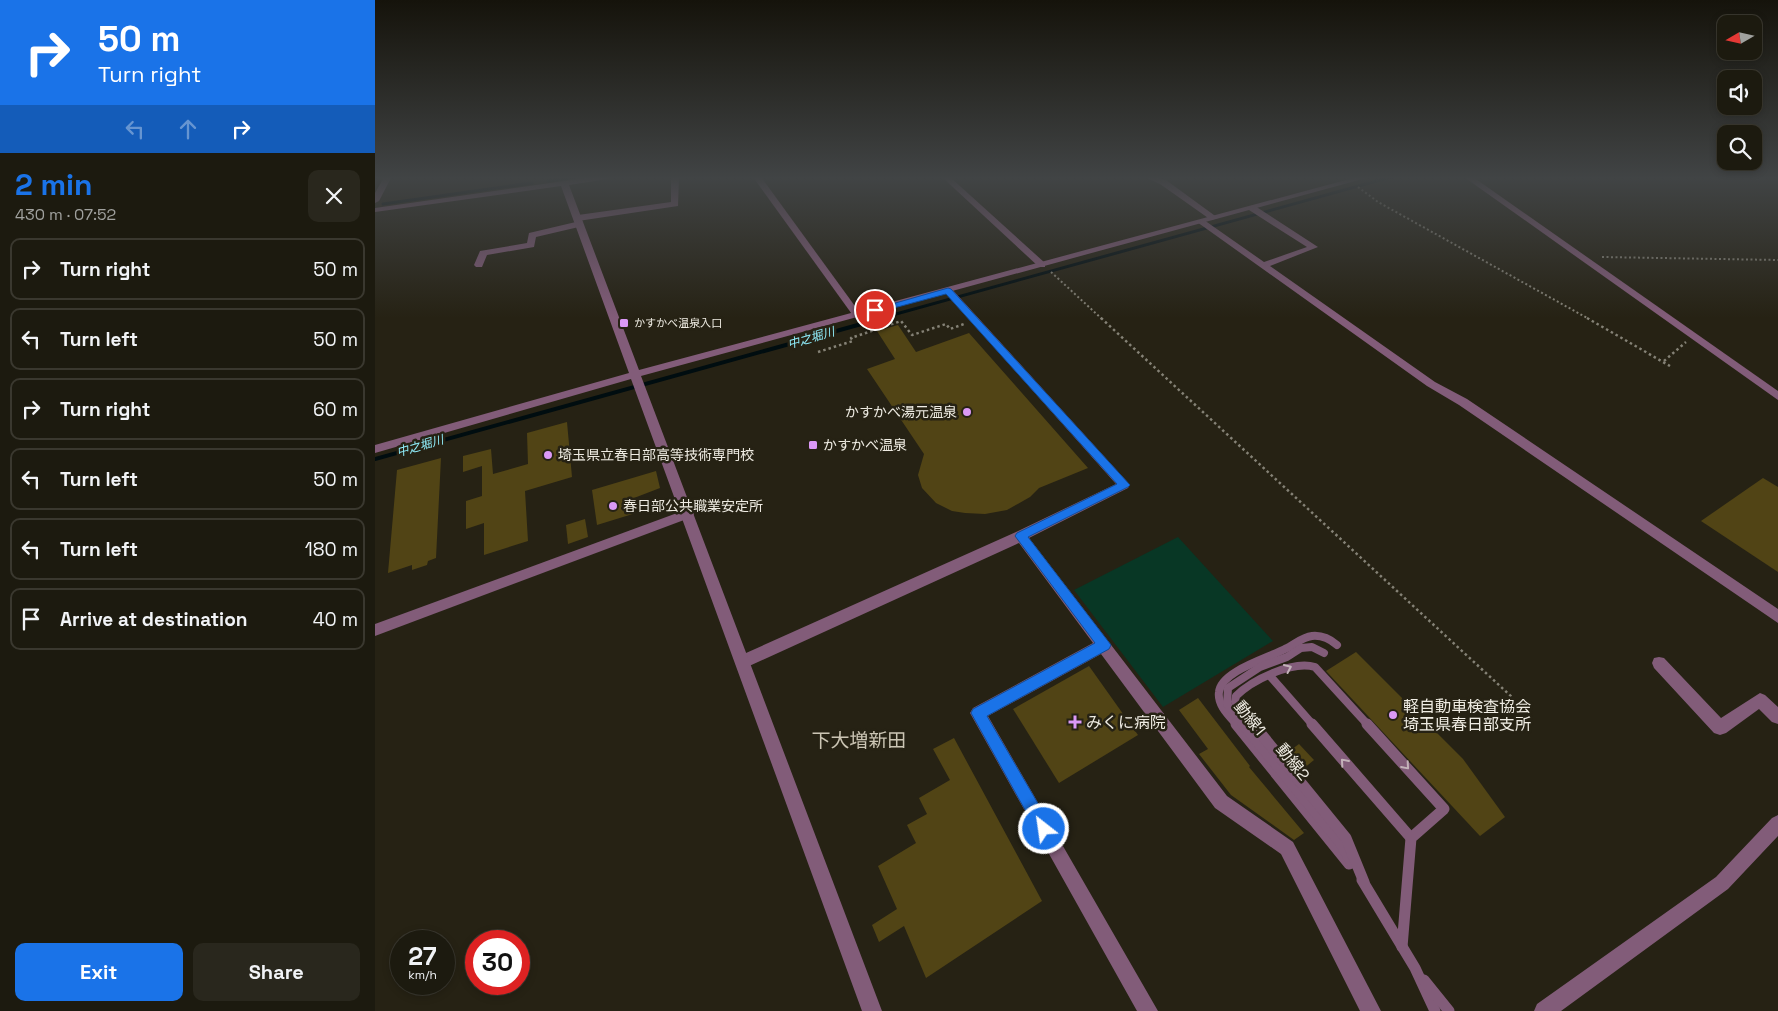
<!DOCTYPE html>
<html lang="en">
<head>
<meta charset="utf-8">
<style>
  body { margin:0; font-family:"Space Grotesk","Noto Sans JP",sans-serif; background:#29271d; color:#f1f3f6; height:100vh; display:flex; flex-direction:column; font-size:19px; white-space:nowrap }
  * { box-sizing:border-box; margin:0 }
  p { font-size:16px; color:#a0a19e }
  .icon { flex:none; width:28px; height:28px; fill:none; stroke:currentColor; stroke-width:2; stroke-linecap:round; stroke-linejoin:round }
  .map { position:relative; flex:1; overflow:hidden }
  .drawer { display:flex; flex-direction:column; background:#1c1a0f; width:375px }
  .drawer>* { flex:none }
  .top-card { background:#1a73e8; color:#fff; overflow:hidden }
  .needle { width:32px; rotate:261deg }
  .fabs { position:absolute; left:1342px; top:15px; display:grid; gap:10px }
  .fabs a { display:grid; place-items:center; width:45px; height:45px; border-radius:10px; background:#1c1a0f; box-shadow:0 2px 8px #0003,0 0 0 1px #3a382f; font-size:25px }
  .speed { position:absolute; left:15px; top:930px; display:flex; gap:10px; font-size:25px; font-weight:700; text-align:center }
  .speed>* { display:grid; place-content:center; width:65px; height:65px; border-radius:50%; background:#1c1a0f; box-shadow:0 2px 8px #0003,0 0 0 1px #3a382f; line-height:1 }
  .speed small { font-size:12px; font-weight:400 }
  .speed .limit { border:8px solid #d22; background:#fff; color:#111 }
  .pin { position:absolute; display:grid; place-items:center; width:42px; height:42px; color:#fff; margin:-21px; border:2px solid #fff; border-radius:50%; box-shadow:0 1px 5px #0007 }
  .me { position:absolute; width:55px; margin:-28px; rotate:330deg; stroke-linejoin:round; filter:drop-shadow(0 0 4px #0008) }
  .turn { display:flex; align-items:center; gap:18px; height:105px; padding:0 15px; font-size:22px }
  .turn .icon { width:65px; height:65px; stroke-width:2.5 }
  .turn b { display:block; font-size:35px; line-height:42px }
  .lanes { display:flex; align-items:center; height:48px; padding:0 15px; background:#0003; justify-content:center; gap:25px; direction:ltr }
  .lanes .off { opacity:.35 }
  .round { display:grid; place-items:center; flex:none; width:52px; height:52px; border-radius:10px; background:#29271d }
  .summary { display:flex; align-items:center; justify-content:space-between; height:85px; padding:0 15px }
  h1 { font-size:30px; font-weight:800; line-height:38px; color:#1a73e8 }
  .primary-button { display:flex; gap:10px; margin-top:auto; padding:10px 15px }
  .primary-button a { flex:1; height:58px; border-radius:10px; background:#1a73e8; color:#fff; font-size:20px; font-weight:800; line-height:58px; text-align:center }
  .primary-button a+a { background:#29271d; color:#f1f3f6 }
  ul { padding:0; list-style:none }
  li { display:flex; align-items:center; gap:15px; height:62px; margin:0 10px 8px; padding:0 5px; border:2px solid #3a382f; border-radius:10px }
  li div { flex:1 }
  li b { display:block; font-size:19px }
  li em { font-style:normal }
  main { display:flex; flex:1; min-height:0 }
  .map>svg:first-child { display:block }
  .green { fill:#083725 }
  .lines { fill:none; stroke-linecap:round; stroke-linejoin:round }
  .stream-far1 { stroke:#000d10; stroke-width:3 }
  .stream { stroke:#000d10; stroke-width:4 }
  .building { fill:#514415 }
  .path-far1 { stroke:#858276; stroke-width:2; stroke-dasharray:2 2.5; stroke-linecap:butt }
  .path { stroke:#858276; stroke-width:2.5; stroke-dasharray:2.5 3; stroke-linecap:butt }
  .service-far1 { stroke:#825c79; stroke-width:8 }
  .service { stroke:#825c79; stroke-width:11 }
  .minor { fill:#825c79; fill-rule:evenodd }
  .tertiary { fill:#825c79; fill-rule:evenodd }
  .oneway { stroke:#c3b2b9 }
  .route { fill:#1a73e8; stroke:#114b97 }
  .poi-dot { fill:#db99f6; stroke:#262214; stroke-width:2 }
  .labels { text-anchor:middle; dominant-baseline:central; stroke-width:5; stroke-linejoin:round; paint-order:stroke }
  .far-poi-label { font-size:11px; fill:#efece3; stroke:#262214; text-anchor:start }
  .far-water-label { font-size:12px; font-style:italic; fill:#90eefb; stroke:#262214 }
  .poi-label { font-size:14px; fill:#efece3; stroke:#262214; text-anchor:start }
  .near-poi-label { font-size:16px; fill:#efece3; stroke:#262214; text-anchor:start }
  .near-street-label { font-size:16px; fill:#efece3; stroke:#262214 }
  .near-quarter-label { font-size:19px; fill:#cbc5b4; stroke:#262214 }
</style>
</head>
<body>
<main>
<section class="drawer">
<div class="top-card">
<div class="turn"><svg class="icon" aria-label="right" viewBox="0 0 24 24"><path d="M7 20v-9h11M14 6l5 5-5 5"/></svg><div><b>50 m</b>Turn right</div></div>
<div class="lanes"><svg class="icon off" aria-label="left" viewBox="0 0 24 24"><path d="M17 20v-9H6M10 6l-5 5 5 5"/></svg><svg class="icon off" aria-label="ahead" viewBox="0 0 24 24"><path d="M12 20V5M6 11l6-6 6 6"/></svg><svg class="icon" aria-label="right" viewBox="0 0 24 24"><path d="M7 20v-9h11M14 6l5 5-5 5"/></svg></div>
</div>
<div class="summary"><div><h1>2 min</h1><p>430 m · 07:52</p></div><a class="round"><svg class="icon" aria-label="close" viewBox="0 0 24 24"><path d="M6 6l12 12M18 6L6 18"/></svg></a></div>
<ul>
<li><svg class="icon" aria-label="right" viewBox="0 0 24 24"><path d="M7 20v-9h11M14 6l5 5-5 5"/></svg><div><b>Turn right</b></div><em>50 m</em></li>
<li><svg class="icon" aria-label="left" viewBox="0 0 24 24"><path d="M17 20v-9H6M10 6l-5 5 5 5"/></svg><div><b>Turn left</b></div><em>50 m</em></li>
<li><svg class="icon" aria-label="right" viewBox="0 0 24 24"><path d="M7 20v-9h11M14 6l5 5-5 5"/></svg><div><b>Turn right</b></div><em>60 m</em></li>
<li><svg class="icon" aria-label="left" viewBox="0 0 24 24"><path d="M17 20v-9H6M10 6l-5 5 5 5"/></svg><div><b>Turn left</b></div><em>50 m</em></li>
<li><svg class="icon" aria-label="left" viewBox="0 0 24 24"><path d="M17 20v-9H6M10 6l-5 5 5 5"/></svg><div><b>Turn left</b></div><em>180 m</em></li>
<li><svg class="icon" aria-label="arrive" viewBox="0 0 24 24"><path d="M6 21V4h12l-3 4 3 4H6"/></svg><div><b>Arrive at destination</b></div><em>40 m</em></li>
</ul>
<div class="primary-button"><a>Exit</a><a>Share</a></div>
</section>
<div class="map">
<svg width="1403" height="1011" viewBox="0 0 1403 1011">
  <rect width="100%" height="100%" fill="#262214"/>
  <path class="green" d="M803,537L898,641L788,707L699,590Z"/>
  <g class="lines">
    <g class="stream-far1">
      <path d="M173,181L200,177"/>
      <path d="M8,204L157,183"/>
      <path d="M503,319L1016,177"/>
    </g>
    <path class="stream" d="M0,459L508,318"/>
  </g>
  <g class="building">
    <path d="M523,325L541,352L594,333L713,468L664,488L655,497L632,510L610,514L590,513L577,511L561,503L547,488L543,475L549,454L492,369L520,359L502,331Z"/>
    <path d="M192,422L197,477L150,491L153,541L109,555V523L91,529V501L107,496V466L88,472V456L116,449L118,474L153,464L152,433Z"/>
    <path d="M66,458L61,558L53,561L52,565L37,570V565L13,573L22,470Z"/>
    <path d="M281,471L285,488L259,498L261,513L222,525L217,490Z"/>
    <path d="M1388,478L1403,487V572L1326,521Z"/>
    <path d="M210,519L213,537L193,544L191,525Z"/>
    <path d="M981,652L1088,759L1130,817L1105,836L951,671Z"/>
    <path d="M714,666L763,735L684,783L638,709Z"/>
    <path d="M823,698L875,766L874,767L929,833L919,840L856,795L824,754L833,749L804,710Z"/>
    <path d="M579,738L667,901L551,978L529,926L504,942L497,925L522,909L503,866L541,843L532,825L552,814L544,798L575,780L558,749Z"/>
    <path d="M924,744L939,760L928,769L913,752Z"/>
  </g>
  <g class="lines">
    <g class="path-far1">
      <path d="M983,187L1003,202L1214,319"/>
      <path d="M1227,257L1403,260"/>
      <path d="M676,272L727,319"/>
    </g>
    <g class="path">
      <path d="M726,318L1138,698"/>
      <path d="M1212,318L1295,366"/>
      <path d="M443,352L478,341L476,338L526,321L537,335L571,324L575,329L589,324"/>
      <path d="M1289,361L1311,342"/>
    </g>
    <g class="service-far1">
      <path d="M895,676L938,725"/>
      <path d="M862,725C854,716 842,705 844,692C846,671 893,658 910,649C919,645 927,637 937,636C947,635 955,639 962,645"/>
      <path d="M869,725L852,704L853,688L885,667L912,657L926,648L937,647L949,653"/>
      <path d="M879,725L860,702L861,696C877,680 918,660 940,667L993,725"/>
    </g>
    <g class="service">
      <path d="M861,724L974,864"/>
      <path d="M868,724L965,842L977,863"/>
      <path d="M878,724L971,838L989,882"/>
      <path d="M937,724L1036,838"/>
      <path d="M992,724L1069,809L1036,838L1027,947"/>
      <path d="M987,880L1040,968L1060,1011"/>
      <path d="M1049,980L1074,1011"/>
    </g>
    <g class="minor">
      <path d="M5,177L16,178L4,201L0,203V193L8,179Z"/>
      <path d="M296,177H304L303,206L203,221L199,218L203,215L296,202Z"/>
      <path d="M378,177H386L485,313V317H479Z"/>
      <path d="M567,177H575L670,263V267H664Z"/>
      <path d="M769,177H780L791,180L843,218L836,220L785,184Z"/>
      <path d="M874,206H880L943,247L895,266L1060,382L1092,399L1403,609V623L1084,405L1052,386L822,222L829,220L889,262L932,247L874,210Z"/>
      <path d="M205,221L208,222V226L161,237L159,247L112,255L107,267H101L99,265L105,251L152,243L154,233Z"/>
      <path d="M573,287L576,288L755,485L753,488L654,538L852,796L918,842L1006,1011H985L906,854L840,808L726,654L613,716L783,1011H762L595,713L598,708L718,643L644,543L372,667L367,668L362,667L360,662L362,657L641,532L741,484L570,292L568,290Z"/>
      <path d="M313,509L317,511L319,514L317,517L0,636V624Z"/>
      <path d="M1284,657L1289,658L1346,718L1385,693L1390,695L1403,707V724L1397,722L1384,709L1351,733L1345,735L1339,733L1279,668L1277,663L1279,658Z"/>
    </g>
    <g class="tertiary">
      <path d="M217,177H237L233,179L194,185L264,370L982,177H995L266,376L507,1011H487L256,379L0,453V445L254,373L186,186L0,212V208Z"/>
      <path d="M1089,177H1098L1403,391V400Z"/>
      <path d="M1403,815V836L1353,889L1186,1011H1159L1162,1004L1341,877L1397,818Z"/>
    </g>
  </g>
  <defs><path id="oneway-chevron" d="M-2-3.5L2.5 0L-2 3.5" fill="none" stroke-width="1.6" stroke-linecap="round" stroke-linejoin="round" transform="scale(1.25)"/></defs>
  <g class="oneway">
    <use href="#oneway-chevron" transform="translate(913 668) rotate(-24)"/>
    <use href="#oneway-chevron" transform="translate(969 762) rotate(-131)"/>
    <use href="#oneway-chevron" transform="translate(1031 766) rotate(49)"/>
  </g>
  <linearGradient id="sky" x2="0" y2="1"><stop stop-color="#15130b"/><stop offset="0.56" stop-color="#414445"/><stop offset="1" stop-color="#414445" stop-opacity="0"/></linearGradient>
  <rect width="1403" height="318" fill="url(#sky)"/>
  <path class="route" d="M573,288L576,289L755,485L753,487L653,537L736,645L734,649L612,716L675,824L677,829L675,835L669,837L664,835L596,713L598,709L720,643L640,536L642,533L742,484L571,294L500,313L496,310Z"/>
  <g class="poi-dot">
    <rect x="244" y="318" width="10" height="10" rx="2.5"/>
    <circle cx="592" cy="412" r="5"/>
    <rect x="433" y="440" width="10" height="10" rx="2.5"/>
    <circle cx="173" cy="455" r="5"/>
    <circle cx="238" cy="506" r="5"/>
    <circle cx="1018" cy="715" r="5"/>
    <path d="M697.5 714.5h5v5h5v5h-5v5h-5v-5h-5v-5h5z"/>
  </g>
  <g class="labels">
    <g class="far-poi-label">
      <text x="259" y="323">かすかべ温泉入口</text>
    </g>
    <g class="far-water-label">
      <text transform="translate(436 338) rotate(-16)">中之堀川</text>
      <text transform="translate(45 446) rotate(-16)">中之堀川</text>
    </g>
    <g class="poi-label">
      <text x="582" y="412" text-anchor="end">かすかべ湯元温泉</text>
      <text x="448" y="445">かすかべ温泉</text>
      <text x="183" y="455">埼玉県立春日部高等技術専門校</text>
      <text x="248" y="506">春日部公共職業安定所</text>
    </g>
    <g class="near-poi-label">
      <text x="1028" y="706">軽自動車検査協会<tspan x="1028" dy="18">埼玉県春日部支所</tspan></text>
      <text x="711" y="722">みくに病院</text>
    </g>
    <g class="near-street-label">
      <text transform="translate(875 718) rotate(51)">動線1</text>
      <text transform="translate(918 762) rotate(51)">動線2</text>
    </g>
    <g class="near-quarter-label">
      <text x="484" y="740">下大増新田</text>
    </g>
  </g>
</svg>
<div class="fabs">
<a><svg class="needle" viewBox="-14 -14 28 28"><path d="M0-13l5 13h-10z" fill="#e53935"/><path d="M0 13l5-13h-10z" fill="#a0a19e"/></svg></a>
<a><svg class="icon" aria-label="sound" viewBox="0 0 24 24"><path d="M4 9h4l5-4v14l-5-4H4zM17 9q2 3 0 6"/></svg></a>
<a><svg class="icon" aria-label="search" viewBox="0 0 24 24"><circle cx="10" cy="10" r="6"/><path d="M15 15l6 6"/></svg></a>
</div>
<div class="speed"><div>27<small>km/h</small></div><div class="limit">30</div></div>
<div class="pin" style="left:500px;top:310px;background:#d93025"><svg class="icon" aria-label="arrive" viewBox="0 0 24 24"><path d="M6 21V4h12l-3 4 3 4H6"/></svg></div>
<svg class="me" style="left:669px;top:829px" viewBox="-20 -20 40 40"><circle r="17" fill="#1a73e8" stroke="#fff" stroke-width="3"/><path d="M0-11L8 9 0 5-8 9z" fill="#fff"/></svg>
</div>
</main>
</body>
</html>
